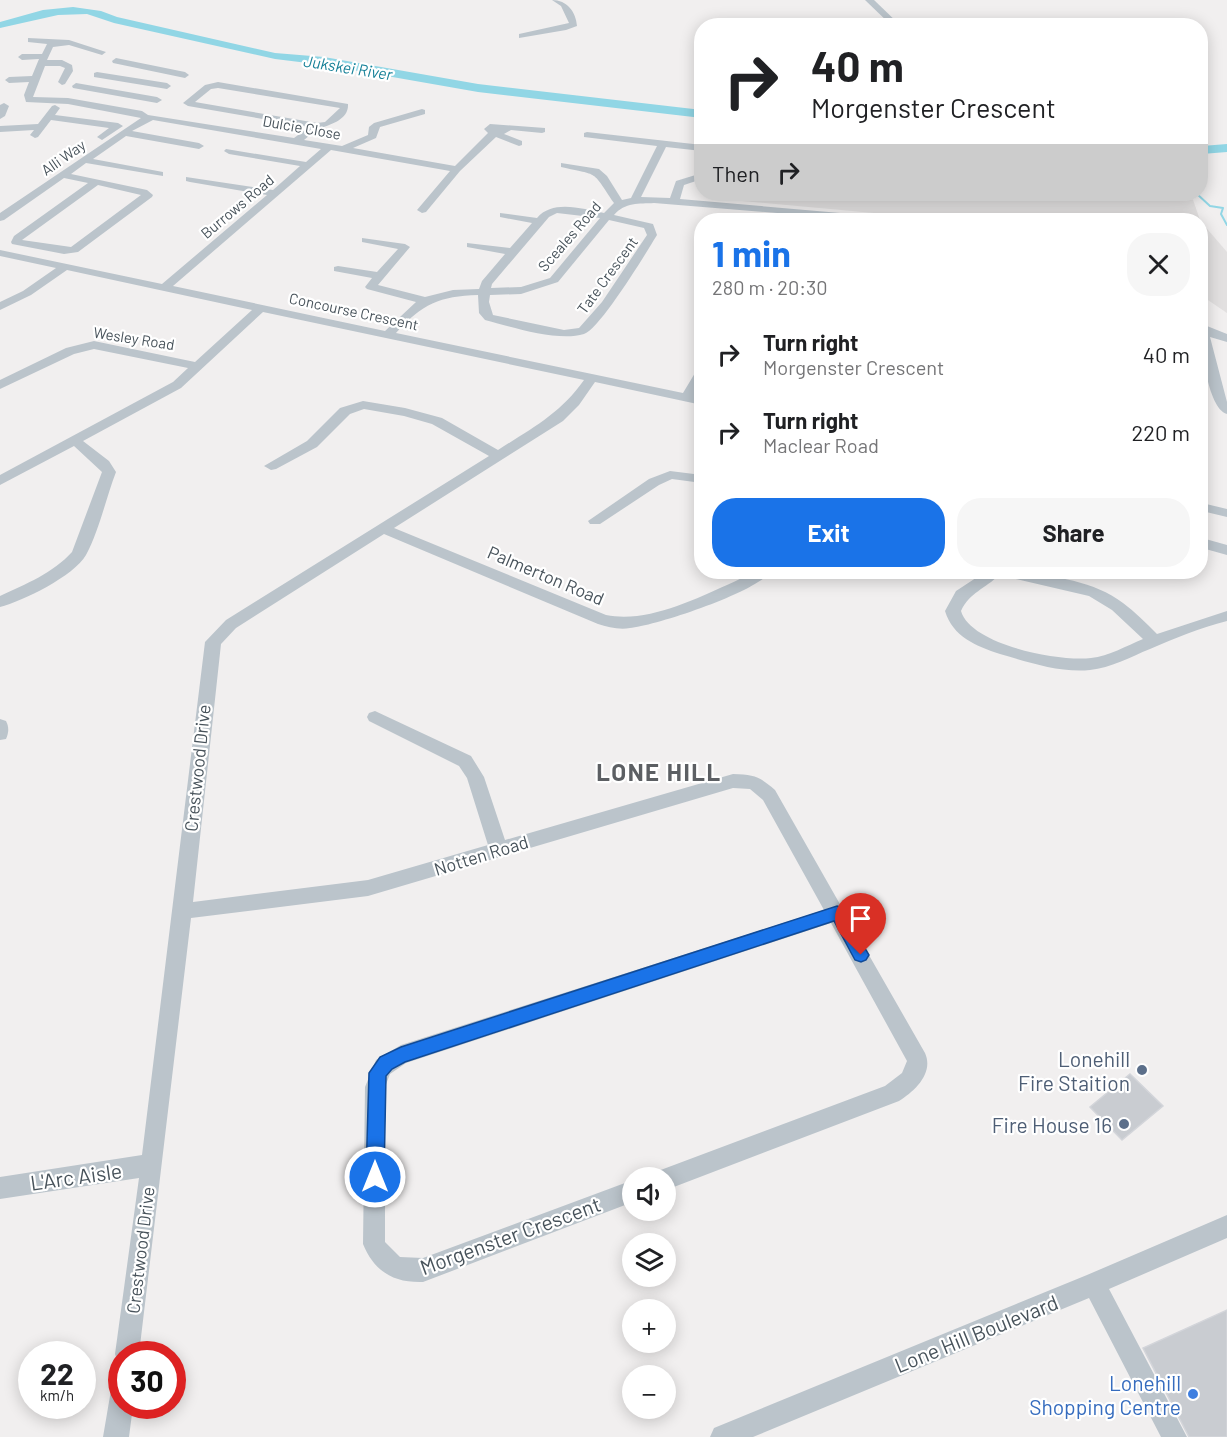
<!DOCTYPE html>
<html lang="en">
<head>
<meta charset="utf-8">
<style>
  body { margin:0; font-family:Barlow,sans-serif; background:#f6f6f6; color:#202124; height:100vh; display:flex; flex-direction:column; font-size:22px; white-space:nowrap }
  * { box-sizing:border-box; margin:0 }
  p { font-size:20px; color:#757577 }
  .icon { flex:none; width:33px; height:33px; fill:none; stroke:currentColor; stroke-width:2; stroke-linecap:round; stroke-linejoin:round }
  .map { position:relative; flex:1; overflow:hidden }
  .details { position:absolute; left:694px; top:213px; width:514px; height:366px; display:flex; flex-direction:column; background:#fff; border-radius:24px; box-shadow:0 3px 15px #0003 }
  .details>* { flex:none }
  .hud { position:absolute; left:694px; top:18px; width:514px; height:183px; border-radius:24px; box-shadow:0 3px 15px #0003; background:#fff; color:#202124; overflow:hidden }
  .tools { position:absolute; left:622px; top:1167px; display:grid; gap:12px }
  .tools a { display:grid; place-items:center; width:54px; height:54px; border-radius:50%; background:#fff; box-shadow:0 3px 15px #0003; font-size:30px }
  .speed { position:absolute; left:18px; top:1341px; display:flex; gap:12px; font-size:30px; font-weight:700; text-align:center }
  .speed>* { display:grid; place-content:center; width:78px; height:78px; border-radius:50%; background:#fff; box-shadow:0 3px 15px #0003; line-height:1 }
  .speed small { font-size:15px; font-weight:400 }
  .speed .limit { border:9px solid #d22; background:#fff; color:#111 }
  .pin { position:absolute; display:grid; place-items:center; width:51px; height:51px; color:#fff; margin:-62px -26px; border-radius:50% 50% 50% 0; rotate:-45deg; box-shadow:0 0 6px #0007 }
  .pin .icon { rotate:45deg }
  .me { position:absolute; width:66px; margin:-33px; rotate:0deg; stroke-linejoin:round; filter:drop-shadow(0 0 4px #0008) }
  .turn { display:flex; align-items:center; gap:21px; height:126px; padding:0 18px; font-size:27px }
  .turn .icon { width:78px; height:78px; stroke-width:2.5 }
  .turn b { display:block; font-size:42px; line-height:51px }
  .then { display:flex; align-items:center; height:57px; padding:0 18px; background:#0003; gap:12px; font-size:22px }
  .round { display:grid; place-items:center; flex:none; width:63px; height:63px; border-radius:24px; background:#f6f6f6 }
  .summary { display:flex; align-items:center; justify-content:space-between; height:102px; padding:0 18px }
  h1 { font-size:36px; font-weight:700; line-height:45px; color:#1a73e8 }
  .button { display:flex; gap:12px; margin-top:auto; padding:12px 18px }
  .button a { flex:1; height:69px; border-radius:24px; background:#1a73e8; color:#fff; font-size:24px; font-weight:700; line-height:69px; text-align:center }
  .button a+a { background:#f6f6f6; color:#202124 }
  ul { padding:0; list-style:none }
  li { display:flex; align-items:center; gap:18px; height:78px; padding:0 18px }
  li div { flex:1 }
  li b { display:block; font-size:22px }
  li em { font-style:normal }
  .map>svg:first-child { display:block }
  .education { fill:#e2e0e0 }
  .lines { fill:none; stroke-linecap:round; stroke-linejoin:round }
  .stream { stroke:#91d6e5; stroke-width:2 }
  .river { fill:#91d6e5; fill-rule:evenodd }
  .building { fill:#c9ccd1; stroke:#d3d5da; stroke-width:1.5 }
  .minor { fill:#bbc4cb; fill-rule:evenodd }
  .route { fill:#1a73e8; stroke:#114b97; stroke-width:1.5 }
  .service-dot { fill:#5c6f8a; stroke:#fff; stroke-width:2 }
  .shop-dot { fill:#3f7fe0; stroke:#fff; stroke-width:2 }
  .labels { text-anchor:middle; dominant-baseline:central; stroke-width:4.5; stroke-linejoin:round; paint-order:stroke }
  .far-street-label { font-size:15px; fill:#48535b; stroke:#fff }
  .far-water-label { font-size:16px; font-style:italic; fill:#178198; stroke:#fff }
  .street-label { font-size:18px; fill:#48535b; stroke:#fff }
  .near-service-label { font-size:21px; fill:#4e5e75; stroke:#fff; text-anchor:end }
  .near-street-label { font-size:21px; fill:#48535b; stroke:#fff }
  .near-shop-label { font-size:21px; fill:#366cbe; stroke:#fff; text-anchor:end }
  .district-label { font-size:24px; font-weight:bold; letter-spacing:1.5px; fill:#5c5f63; stroke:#fff }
</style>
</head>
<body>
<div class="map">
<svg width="1227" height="1437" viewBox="0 0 1227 1437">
  <rect width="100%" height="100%" fill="#f1efef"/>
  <g class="education">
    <path d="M746,194H1191L1200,220H950L742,201Z"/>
    <path d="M1202,223L1227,252V313L1202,296Z"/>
  </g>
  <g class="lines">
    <path class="stream" d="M1197,194L1210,206L1223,208L1221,214L1227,225"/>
    <g class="river">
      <path d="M73,7L101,11L117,17L275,53L324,57L478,84L702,110V118L478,92L324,65L275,59L114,23L87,14L58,15L0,28V22L43,10Z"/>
      <path d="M1227,144V152L1202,154V146Z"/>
    </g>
  </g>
  <g class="building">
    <path d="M1130,1074L1163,1106L1122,1140L1090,1107Z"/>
    <path d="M1227,1310V1437H1189L1143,1348Z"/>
  </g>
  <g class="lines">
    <g class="minor">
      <path d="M552,0C567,0 576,12 577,26L566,30L519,38V34L569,23L561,6Z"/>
      <path d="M865,0H874L901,26H892Z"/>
      <path d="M28,38L69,40L106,52L102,55L69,45L53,47L47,60H62L72,65L73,71L65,84L62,85L58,82L65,68L60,66H45L33,97L68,98L142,111L148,115L294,138L309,127L188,106L183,103L205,85L218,82L348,104C349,119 332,124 321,128C315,130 309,136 304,140L342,146L368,135L369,127L374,123L422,109L425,110V114L380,127L376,138L353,148L455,166L488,133L484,129L490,124L545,128V132L542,133L511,130L504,134L522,141V145L519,146L496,137L460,171L426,212L422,213L417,210L450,171L331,150L173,286L385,331L416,302L367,289L365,287L372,278L334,271V267L338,266L377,272L398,249L362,242V238L405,244L410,247L378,285L425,297L453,290L479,289L482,281L505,254L467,247V243L510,248L532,223L500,217V213L537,218C553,199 583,209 604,213L614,203C591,169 600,176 561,167V163L599,169L607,176L622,200L631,198L657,146L584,137V133L587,132L702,145V151L666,147L641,197L670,198L676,181L702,173V179L684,185L680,199L898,218L899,220H862L654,203C639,204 625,202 614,215L653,224L657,235C646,253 600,329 584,334C558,342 512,327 485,320L479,313L478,295C440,296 422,304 396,333L683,393L698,368L702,367V381L694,395L702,397V405L595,382L579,405L563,421L394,528L606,615C646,623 691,601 727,585C743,578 753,570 770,572C757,592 655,626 630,628C619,630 608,627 598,624L384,534L236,628L221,644L193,902L368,880L488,845L467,778L459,766L369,721L367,717L369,713L375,711L471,756L484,777L505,840L733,774C755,775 759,776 775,790L841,906L845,907L846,915L925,1053C934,1073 915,1091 899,1101L666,1190V1178H656L658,1171L666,1168L885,1086L902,1073L907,1061L831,923L406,1063L390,1074L385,1087V1242L400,1257L423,1258L633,1180V1202L423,1282C393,1283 374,1271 363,1244L365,1087L376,1060L401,1045L824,910L763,800L750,789L733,788L368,896L191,918L139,1354H122V1364L118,1363L115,1354L139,1178L0,1199V1177L142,1155L205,642L226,620L489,456L432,424L404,416L364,409L350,414L317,447L276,469L271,470L264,466L307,441L340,408L363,401L405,408L442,418L498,450C532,428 560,414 584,380L263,312L181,388L83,441L109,461L116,472C106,498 99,531 86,555C74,576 23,601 0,607V596C26,584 53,573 72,552L102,472L74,446L0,485V475L173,382L188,368L94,349L74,354L0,389V380L66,348L94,341L195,362L252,310L67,270L31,295L0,310V302L23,291L56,268L0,256V250L162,284L267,195L190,182L186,181V177L273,190L300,166L229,154L224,151L226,149L306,162L321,149L153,120L132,131L199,143L204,146L199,149L126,136L93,159L163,172V176L86,163L71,174L147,190L153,195L152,197L78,252L64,254L12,244L11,242L14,236L88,183L64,178L4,220L0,221V213L141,118L68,104L26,102L24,95L29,82L9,83L5,80L9,77L32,76L39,59L22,60L18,57L22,54H42L47,44L28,42ZM218,88L340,108L325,122L317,123L195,102L211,89ZM98,185L141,195L71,247L22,240ZM557,213L600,218L550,278L521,287L491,288L492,284L549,217ZM609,220L644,228L647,235L602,302L579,328L564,330L493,315L489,302L490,295L521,294L558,282Z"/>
      <path d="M116,58L185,72L189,75L185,78L113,63L112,61Z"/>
      <path d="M97,72L167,83L171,86L167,89L94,77V73Z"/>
      <path d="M76,83L157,97L162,100L157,103L73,88L72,86Z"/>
      <path d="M4,103L9,106L5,116L0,119V105Z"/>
      <path d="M55,105L60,108L55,115L118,123L123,126L102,140L97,137L109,128L51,120L38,137L35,138L30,135L34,130L0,132V126L38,124L52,106Z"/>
      <path d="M1202,324L1227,334V342L1210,337L1227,402V414C1207,408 1200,342 1202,324Z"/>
      <path d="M670,471L702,475V483L672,479L659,485L600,524H590L588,521L649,479Z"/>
      <path d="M1202,503L1227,509V517L1202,511Z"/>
      <path d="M1202,538L1227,545V555L1202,548Z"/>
      <path d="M985,572C1028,572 1088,576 1123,603C1135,612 1146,623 1157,634L1227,611V621C1200,628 1175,638 1150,649C1130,657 1111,668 1090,670C1060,673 1028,662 1000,654C976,646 953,637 945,611L956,591ZM999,575L1089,596L1112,610L1143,639C1126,646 1109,656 1091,658C1059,662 971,645 961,611C970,592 985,589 999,575Z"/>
      <path d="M0,719L6,721C9,727 9,732 6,739L0,740Z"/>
      <path d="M1227,1215V1238L1109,1289L1187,1437H1161L1089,1298L753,1437H710L714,1428L1087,1275Z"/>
      <path d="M122,1384V1406H133L129,1437H103L110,1396L113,1387Z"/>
    </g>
  </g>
  <path class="route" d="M837,906L843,908L866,950L869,955L866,960L861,962L855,960L834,921L405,1062L392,1069L386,1076L384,1177L381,1183L375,1186L368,1183L366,1177L369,1073L380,1057L401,1047Z"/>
  <g class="service-dot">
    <circle cx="1142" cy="1070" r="6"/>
    <circle cx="1124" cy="1124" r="6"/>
  </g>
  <circle class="shop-dot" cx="1193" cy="1394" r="6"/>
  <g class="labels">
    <g class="far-street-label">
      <text transform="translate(302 127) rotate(10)">Dulcie Close</text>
      <text transform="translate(63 157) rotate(-35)">Alli Way</text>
      <text transform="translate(237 206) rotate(-40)">Burrows Road</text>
      <text transform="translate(569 236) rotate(-49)">Sceales Road</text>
      <text transform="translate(607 275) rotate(-54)">Tate Crescent</text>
      <text transform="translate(354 311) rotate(12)">Concourse Crescent</text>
      <text transform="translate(134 338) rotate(9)">Wesley Road</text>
    </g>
    <g class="far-water-label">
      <text transform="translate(348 67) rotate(9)">Jukskei River</text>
    </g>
    <g class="street-label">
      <text transform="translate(546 575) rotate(23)">Palmerton Road</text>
      <text transform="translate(197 768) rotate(-84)">Crestwood Drive</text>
      <text transform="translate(481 855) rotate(-17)">Notten Road</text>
      <text transform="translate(140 1250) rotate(-83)">Crestwood Drive</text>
    </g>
    <g class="near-service-label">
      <text x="1130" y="1058">Lonehill<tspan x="1130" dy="24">Fire Staition</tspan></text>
      <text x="1112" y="1124">Fire House 16</text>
    </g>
    <g class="near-street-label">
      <text transform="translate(76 1176) rotate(-8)">L'Arc Aisle</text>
      <text transform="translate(510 1235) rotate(-20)">Morgenster Crescent</text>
      <text transform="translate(976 1333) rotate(-22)">Lone Hill Boulevard</text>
    </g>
    <g class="near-shop-label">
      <text x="1181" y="1382">Lonehill<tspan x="1181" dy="24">Shopping Centre</tspan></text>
    </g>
    <g class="district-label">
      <text x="659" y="771">LONE HILL</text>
    </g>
  </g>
</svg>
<div class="tools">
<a><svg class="icon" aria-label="sound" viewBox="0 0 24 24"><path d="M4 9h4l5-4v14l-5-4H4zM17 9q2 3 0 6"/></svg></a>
<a><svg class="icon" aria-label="layers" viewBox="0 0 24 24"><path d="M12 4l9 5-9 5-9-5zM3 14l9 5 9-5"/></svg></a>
<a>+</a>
<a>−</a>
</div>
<div class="speed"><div>22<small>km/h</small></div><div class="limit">30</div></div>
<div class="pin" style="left:861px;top:955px;background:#d93025"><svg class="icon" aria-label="arrive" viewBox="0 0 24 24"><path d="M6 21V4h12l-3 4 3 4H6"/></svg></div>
<svg class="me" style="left:375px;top:1177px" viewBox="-20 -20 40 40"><circle r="17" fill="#1a73e8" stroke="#fff" stroke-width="3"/><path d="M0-11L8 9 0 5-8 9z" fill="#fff"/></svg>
<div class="hud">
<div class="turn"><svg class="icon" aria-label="right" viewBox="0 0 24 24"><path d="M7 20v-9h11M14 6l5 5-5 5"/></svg><div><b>40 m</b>Morgenster Crescent</div></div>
<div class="then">Then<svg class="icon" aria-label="right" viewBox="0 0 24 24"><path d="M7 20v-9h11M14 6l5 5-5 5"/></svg></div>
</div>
<section class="details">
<div class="summary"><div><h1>1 min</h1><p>280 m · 20:30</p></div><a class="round"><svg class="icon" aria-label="close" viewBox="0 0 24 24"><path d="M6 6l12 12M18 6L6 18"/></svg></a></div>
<ul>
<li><svg class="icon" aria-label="right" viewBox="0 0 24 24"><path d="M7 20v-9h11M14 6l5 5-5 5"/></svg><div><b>Turn right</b><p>Morgenster Crescent</p></div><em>40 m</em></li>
<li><svg class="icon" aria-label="right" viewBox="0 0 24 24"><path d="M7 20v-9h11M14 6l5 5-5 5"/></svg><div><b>Turn right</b><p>Maclear Road</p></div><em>220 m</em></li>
</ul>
<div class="button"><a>Exit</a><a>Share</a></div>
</section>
</div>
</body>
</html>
